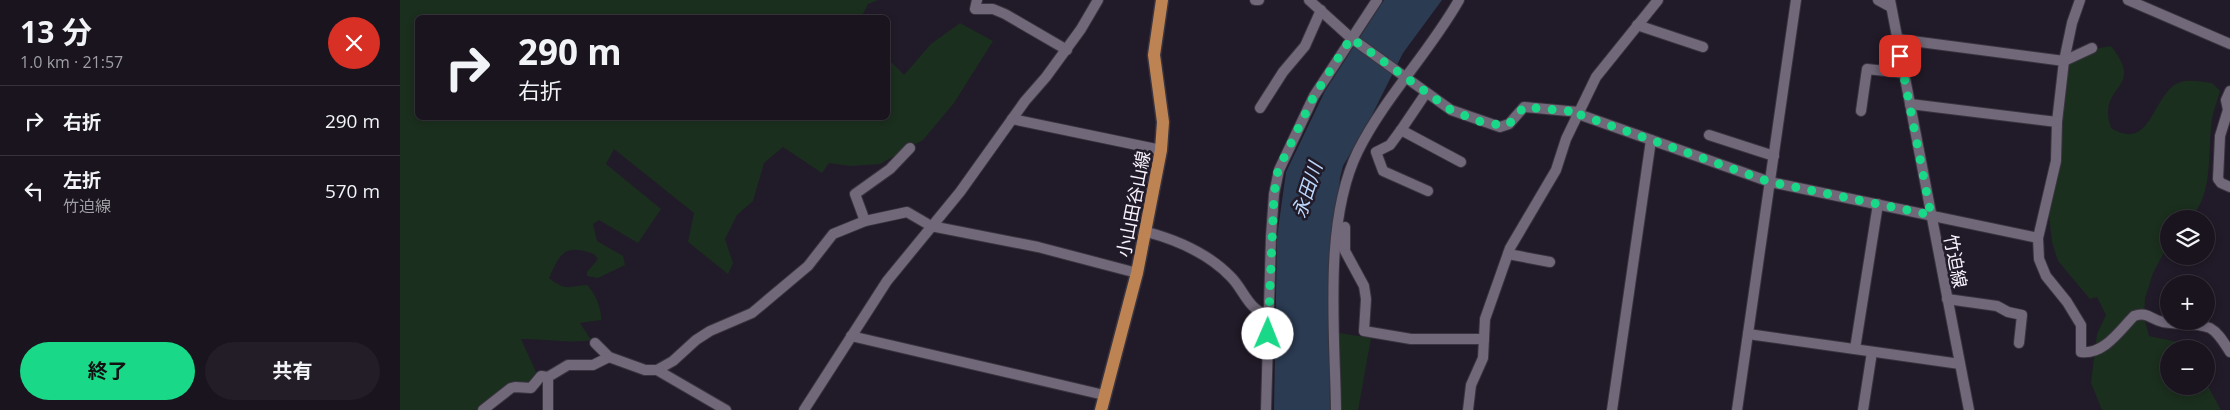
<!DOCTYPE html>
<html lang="ja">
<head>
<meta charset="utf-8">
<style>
  body { margin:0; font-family:"Open Sans","Noto Sans JP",sans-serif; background:#221d27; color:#f1f3f6; height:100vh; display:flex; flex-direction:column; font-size:19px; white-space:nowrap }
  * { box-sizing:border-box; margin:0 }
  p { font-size:16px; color:#9f9ea4 }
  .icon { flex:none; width:28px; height:28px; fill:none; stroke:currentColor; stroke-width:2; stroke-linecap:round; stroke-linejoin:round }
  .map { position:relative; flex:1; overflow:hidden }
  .sheet { display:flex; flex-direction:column; background:#19141e; width:400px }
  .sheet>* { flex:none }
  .banner { position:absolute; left:15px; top:15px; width:475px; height:105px; border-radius:8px; box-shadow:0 2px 8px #0003,0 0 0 1px #37333c; background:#19141e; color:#f1f3f6; overflow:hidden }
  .buttons { position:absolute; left:1760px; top:210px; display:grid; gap:10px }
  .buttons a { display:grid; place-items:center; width:55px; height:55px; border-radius:50%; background:#19141e; box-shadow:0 2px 8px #0003,0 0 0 1px #37333c; font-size:25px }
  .pin { position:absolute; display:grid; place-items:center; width:42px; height:42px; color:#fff; margin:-21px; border-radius:10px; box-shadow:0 2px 8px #0006 }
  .me { position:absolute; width:55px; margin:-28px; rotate:1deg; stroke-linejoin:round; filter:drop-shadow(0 0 4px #0008) }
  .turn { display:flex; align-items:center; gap:18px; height:105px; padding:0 20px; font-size:22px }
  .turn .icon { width:65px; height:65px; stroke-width:2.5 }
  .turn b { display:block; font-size:35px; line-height:42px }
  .round { display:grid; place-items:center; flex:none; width:52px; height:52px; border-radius:26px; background:#221d27 }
  .overview { display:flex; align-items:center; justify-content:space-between; height:85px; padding:0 20px }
  h1 { font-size:30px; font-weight:700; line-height:38px }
  .cta { display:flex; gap:10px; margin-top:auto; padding:10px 20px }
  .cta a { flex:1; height:58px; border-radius:30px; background:#19d988; color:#111; font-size:20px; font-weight:700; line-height:58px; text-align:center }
  .cta a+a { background:#221d27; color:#f1f3f6 }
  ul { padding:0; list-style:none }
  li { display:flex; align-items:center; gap:15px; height:70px; padding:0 20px; border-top:1px solid #37333c }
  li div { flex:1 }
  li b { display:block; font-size:19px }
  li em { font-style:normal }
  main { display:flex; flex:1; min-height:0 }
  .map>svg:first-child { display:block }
  .green { fill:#1b2f1e }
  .water { fill:#2b3b52 }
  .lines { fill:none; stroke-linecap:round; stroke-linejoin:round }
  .minor-casing { stroke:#39343f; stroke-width:12 }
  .major-casing { stroke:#39343f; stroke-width:15 }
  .minor { stroke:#716879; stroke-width:10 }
  .major { stroke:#be8353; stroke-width:12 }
  .route { stroke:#19d988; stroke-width:9; stroke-dasharray:0 16.2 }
  .labels { text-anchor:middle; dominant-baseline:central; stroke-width:5; stroke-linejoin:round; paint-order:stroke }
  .street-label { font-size:18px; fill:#f7f2fc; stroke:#211a28 }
  .water-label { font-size:19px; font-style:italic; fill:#bdd8fd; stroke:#211a28 }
</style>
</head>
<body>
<main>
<section class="sheet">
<div class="overview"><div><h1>13 分</h1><p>1.0 km · 21:57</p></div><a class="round" style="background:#d93025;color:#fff"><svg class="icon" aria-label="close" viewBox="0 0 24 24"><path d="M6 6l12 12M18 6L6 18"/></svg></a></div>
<ul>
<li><svg class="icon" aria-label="right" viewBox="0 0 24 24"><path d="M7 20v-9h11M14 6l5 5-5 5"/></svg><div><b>右折</b></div><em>290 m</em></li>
<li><svg class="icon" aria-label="left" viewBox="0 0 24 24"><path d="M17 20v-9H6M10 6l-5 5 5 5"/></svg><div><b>左折</b><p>竹迫線</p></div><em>570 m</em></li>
</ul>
<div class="cta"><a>終了</a><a>共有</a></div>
</section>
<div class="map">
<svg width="1830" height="410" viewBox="0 0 1830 410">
  <rect width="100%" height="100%" fill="#211a28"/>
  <g class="green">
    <path d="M0,0H478L468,4L461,18H18V118H488V59L504,75L531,44L560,23L593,41L554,103L523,140L480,164L450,166L429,163L422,173L383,147L364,163L353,201L337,215L325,239L333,263L328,274L288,242L294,213L214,149L206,164L261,209L238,243L199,220L193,224L197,241L223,256L225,265L198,278L187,276V272L198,259L194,254C164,244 161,252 149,278C167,292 167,286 187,285C195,292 202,310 201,320L180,323L191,340C168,344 144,338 121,339L136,372L132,382L79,410H0Z"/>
    <path d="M1711,46C1742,85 1708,84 1708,113C1708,118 1710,124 1711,128C1755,155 1752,85 1785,81C1793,80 1804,82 1812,83L1820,91C1818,99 1815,106 1813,114C1806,147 1816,191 1790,219H1769V243L1753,273L1745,298L1744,317L1749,336L1783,343L1786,349H1769V386H1806V383L1821,410H1702L1691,383L1697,334L1706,315L1697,297L1690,299L1658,261L1652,242L1649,216L1646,213L1665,65L1694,49Z"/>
    <path d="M939,333L971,338L958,410H937Z"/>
  </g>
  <path class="water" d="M984,0H1042L1003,53L966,127L943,166L940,178L929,298L930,410H874L877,237L886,172L925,91Z"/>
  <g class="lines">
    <g class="minor-casing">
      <g id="minor">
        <path d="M577,0L575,9H593L605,14L667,50"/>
        <path d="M855,0H859"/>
        <path d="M909,0L951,38L1051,110L1100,127L1109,124L1124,107L1179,112"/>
        <path d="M1478,0L1491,7"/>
        <path d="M1490,0L1569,410"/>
        <path d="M1680,0L1672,23L1664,61L1657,122L1656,161L1638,238L1639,259L1646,276L1667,302L1681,325V352C1704,355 1720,330 1734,316C1748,311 1751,320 1763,322C1778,325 1796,322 1810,328C1819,333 1824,343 1830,352"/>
        <path d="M1728,0L1830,44"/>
        <path d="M1237,25L1303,47"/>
        <path d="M1497,39L1664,61L1692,48"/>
        <path d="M1830,91L1826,100L1828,110L1820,136L1818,179L1821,183L1830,187"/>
        <path d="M1026,93L1001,130L1061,162"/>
        <path d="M1510,104L1657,122"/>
        <path d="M860,108L883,72L905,46L921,10"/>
        <path d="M1461,111L1467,69L1504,73"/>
        <path d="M1178,114L1370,182L1638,238"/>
        <path d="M612,119L761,150"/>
        <path d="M1001,130L990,145L976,152L983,171L1028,191"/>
        <path d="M1309,135L1374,156"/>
        <path d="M465,221L455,194L490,169L510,148"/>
        <path d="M945,227V251L964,286L966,299L964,331L1011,339H1084"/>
        <path d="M747,232C777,240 808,253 831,277C844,290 848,310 868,315"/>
        <path d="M1108,254L1150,262"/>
        <path d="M1547,299L1597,306L1608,312L1622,315L1619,343"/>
        <path d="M1348,334L1560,364"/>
        <path d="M451,336L704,395"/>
        <path d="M195,343L209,357L245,370H257L273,361L296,340L310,331L352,313L408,266L433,234L465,221L507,212L531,226L638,247L737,273"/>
        <path d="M1455,349L1478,204"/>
        <path d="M257,370L326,410"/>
        <path d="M83,410L111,388L115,387L131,388L141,376L148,377"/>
        <path d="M148,410V377L168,365H193L209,357"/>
        <path d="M404,410L487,281L560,192L625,101L646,77L681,29L698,0"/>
        <path d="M866,410L871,236L874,194L879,170L914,96L977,0"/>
        <path d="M936,410C935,332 923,222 958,151C985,97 1029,53 1059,0"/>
        <path d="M1068,410L1071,385L1083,358L1085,319L1110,248L1156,170L1166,139L1196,77L1258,0"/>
        <path d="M1212,410L1251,140"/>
        <path d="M1337,410L1396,0"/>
        <path d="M1463,410L1472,352"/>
      </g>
    </g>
    <g class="major-casing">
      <path id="major" d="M701,410L737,273L761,150L763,122L754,55L762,0"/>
    </g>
    <use href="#minor" class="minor"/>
    <use href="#major" class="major"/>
  </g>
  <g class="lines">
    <path class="route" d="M868,334L874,194L878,170L914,96L951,38L1051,110L1078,121L1105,126L1109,124L1124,107L1179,112L1178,114L1370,182L1531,215L1500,56"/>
  </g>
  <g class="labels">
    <g class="street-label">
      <text transform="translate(733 204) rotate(-79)">小山田谷山線</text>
      <text transform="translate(1556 261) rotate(79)">竹迫線</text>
    </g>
    <g class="water-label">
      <text transform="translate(907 190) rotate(-72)">永田川</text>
    </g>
  </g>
</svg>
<div class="buttons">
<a><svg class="icon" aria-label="layers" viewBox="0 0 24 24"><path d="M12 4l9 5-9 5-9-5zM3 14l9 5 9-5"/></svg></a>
<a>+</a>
<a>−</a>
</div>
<div class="pin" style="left:1500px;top:56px;background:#d93025"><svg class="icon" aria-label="arrive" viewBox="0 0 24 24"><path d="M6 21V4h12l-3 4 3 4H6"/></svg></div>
<svg class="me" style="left:868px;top:334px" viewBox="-20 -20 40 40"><circle r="19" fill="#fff"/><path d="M0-13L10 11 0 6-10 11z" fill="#19d988"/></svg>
<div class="banner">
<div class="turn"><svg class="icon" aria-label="right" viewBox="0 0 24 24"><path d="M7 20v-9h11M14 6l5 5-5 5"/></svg><div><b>290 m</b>右折</div></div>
</div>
</div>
</main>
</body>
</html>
